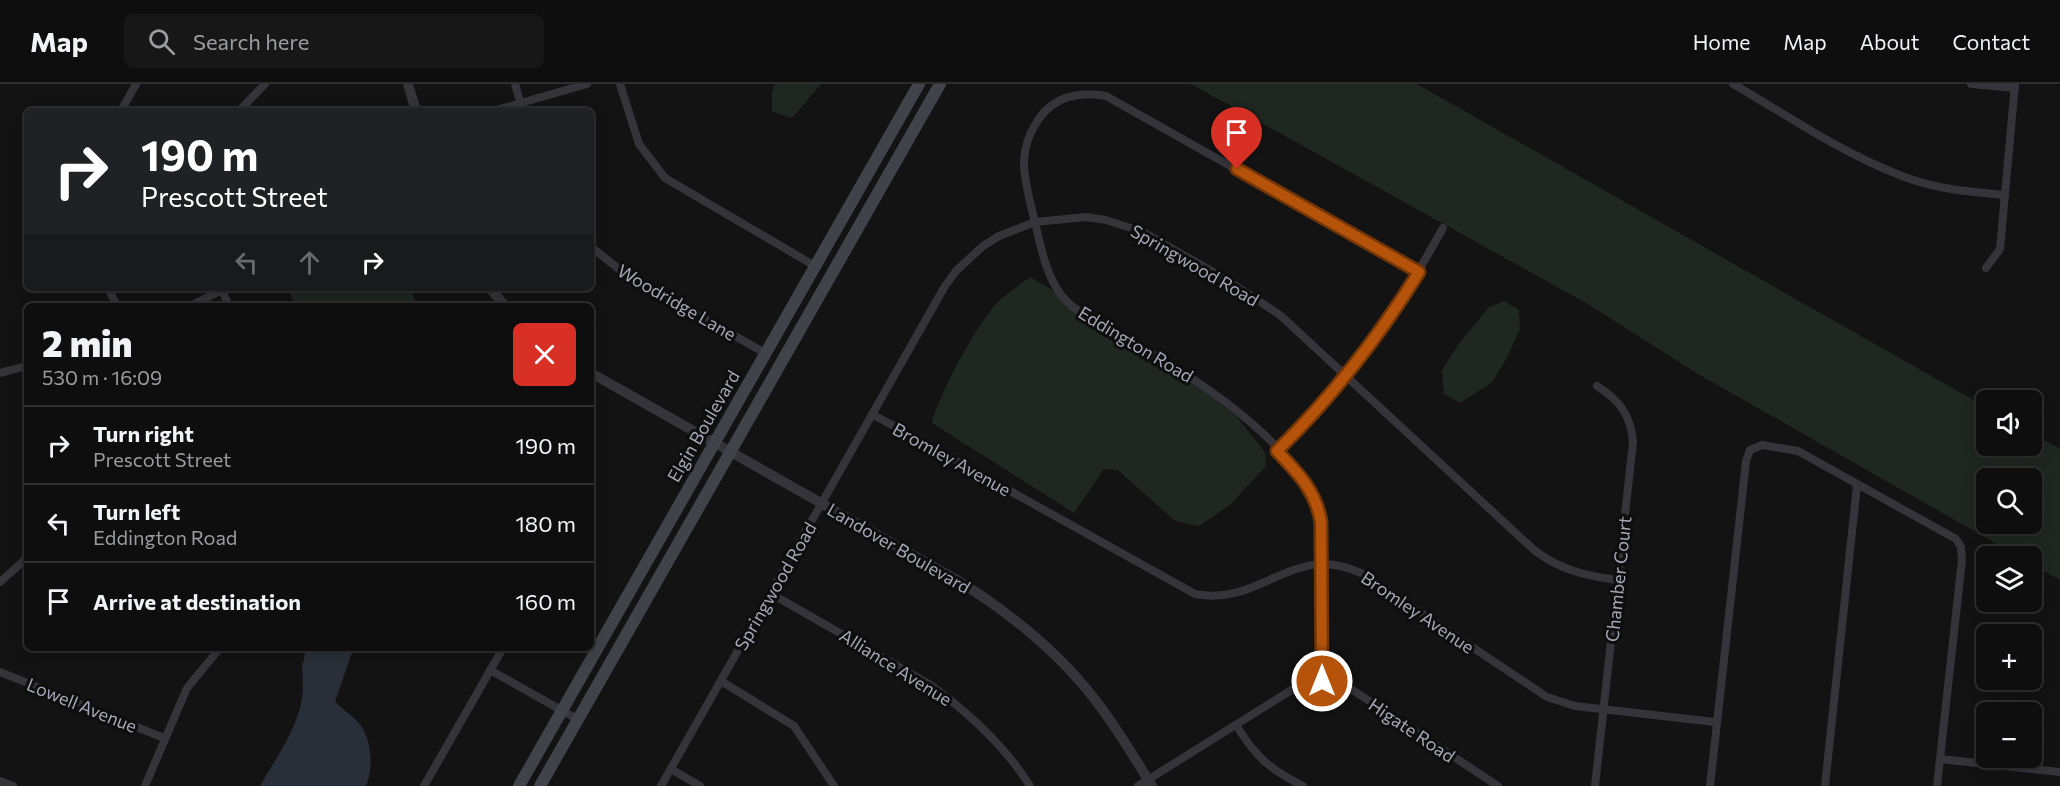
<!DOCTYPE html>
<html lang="en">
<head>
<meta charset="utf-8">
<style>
  body { margin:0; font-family:Commissioner,sans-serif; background:#171718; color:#f1f3f6; height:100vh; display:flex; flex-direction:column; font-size:22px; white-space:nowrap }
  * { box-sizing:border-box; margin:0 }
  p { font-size:20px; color:#9b9c9e }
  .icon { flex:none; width:33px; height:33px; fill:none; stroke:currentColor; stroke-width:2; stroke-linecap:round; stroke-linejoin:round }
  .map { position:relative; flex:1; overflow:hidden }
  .sheet { position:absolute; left:24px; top:219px; width:570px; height:348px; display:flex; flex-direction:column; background:#0e0e0f; border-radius:9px; box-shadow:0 3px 15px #0003,0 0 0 2px #2e2e2f }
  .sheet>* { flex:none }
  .top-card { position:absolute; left:24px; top:24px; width:570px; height:183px; border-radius:9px; box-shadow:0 3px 15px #0003,0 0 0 2px #2e2e2f; background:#202124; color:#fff; overflow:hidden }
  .controls { position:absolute; left:1976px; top:306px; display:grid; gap:12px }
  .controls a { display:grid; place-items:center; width:66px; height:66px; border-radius:9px; background:#0e0e0f; box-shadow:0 3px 15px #0003,0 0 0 2px #2e2e2f; font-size:30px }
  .pin { position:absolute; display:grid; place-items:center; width:51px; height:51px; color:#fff; margin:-62px -26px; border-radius:50% 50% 50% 0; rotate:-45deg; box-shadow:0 0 6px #0007 }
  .pin .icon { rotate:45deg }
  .me { position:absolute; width:66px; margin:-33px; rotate:0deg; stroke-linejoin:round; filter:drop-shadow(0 0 4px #0008) }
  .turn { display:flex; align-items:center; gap:21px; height:126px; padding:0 18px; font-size:27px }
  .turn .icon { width:78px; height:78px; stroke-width:2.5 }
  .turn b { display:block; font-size:42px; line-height:51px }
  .lanes { display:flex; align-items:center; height:57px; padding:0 18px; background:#0003; justify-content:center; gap:30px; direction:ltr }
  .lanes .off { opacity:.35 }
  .round { display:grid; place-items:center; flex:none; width:63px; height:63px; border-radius:9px; background:#171718 }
  .summary { display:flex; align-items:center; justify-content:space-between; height:102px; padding:0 18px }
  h1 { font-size:36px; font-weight:800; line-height:45px }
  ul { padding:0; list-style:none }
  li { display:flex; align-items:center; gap:18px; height:78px; padding:0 18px; border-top:2px solid #2e2e2f }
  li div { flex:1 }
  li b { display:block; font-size:22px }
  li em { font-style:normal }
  header { display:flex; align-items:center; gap:36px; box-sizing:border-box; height:84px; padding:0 30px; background:#0e0e0f; border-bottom:2px solid #2e2e2f }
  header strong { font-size:28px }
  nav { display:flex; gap:33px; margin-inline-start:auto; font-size:21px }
  .search { width:420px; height:54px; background:#171718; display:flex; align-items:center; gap:15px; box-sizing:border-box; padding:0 21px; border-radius:9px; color:#9b9c9e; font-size:22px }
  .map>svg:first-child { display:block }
  .green { fill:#1f2721; fill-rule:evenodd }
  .water { fill:#292f38 }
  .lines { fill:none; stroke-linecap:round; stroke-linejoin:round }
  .minor { stroke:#34343a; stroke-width:8 }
  .tertiary { stroke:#34343a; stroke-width:10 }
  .secondary { stroke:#41424a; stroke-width:12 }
  .route-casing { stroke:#753606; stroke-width:15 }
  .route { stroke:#b45309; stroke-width:10 }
  .labels { text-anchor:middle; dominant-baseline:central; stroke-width:6; stroke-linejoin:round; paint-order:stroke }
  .street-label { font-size:18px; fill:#a4a7b5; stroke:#0e0e0f }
</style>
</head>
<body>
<header>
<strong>Map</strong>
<div class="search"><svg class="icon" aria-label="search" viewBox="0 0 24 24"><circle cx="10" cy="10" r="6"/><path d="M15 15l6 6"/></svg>Search here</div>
<nav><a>Home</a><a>Map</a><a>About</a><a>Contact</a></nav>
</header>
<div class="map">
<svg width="2060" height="702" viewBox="0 0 2060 702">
  <rect width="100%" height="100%" fill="#131314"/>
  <g class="green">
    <path d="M775,0H821L792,34L772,28V9Z"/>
    <path d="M1191,0H1417L1986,323V362H2031V349L2060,365V496L2031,480V472H2018L1698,290L1586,219ZM1986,394H2031V440H1986Z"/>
    <path d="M1030,193L1092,229L1184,291L1236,332L1265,368L1266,382L1230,421L1199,442L1175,437L1118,386L1104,385L1074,429L932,339C939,310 978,237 1000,216C1009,208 1020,201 1030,193Z"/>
    <path d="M288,204H410L417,222H295Z"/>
    <path d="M1504,217L1519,226L1520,245L1505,277L1492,298L1460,319L1444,310L1442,286L1458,261L1489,223Z"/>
  </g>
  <path class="water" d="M306,564H359L351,571L335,618C343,626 358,635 363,645C372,661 373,686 366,702H260C276,674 297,646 302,614C304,602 302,589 302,577L303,580Z"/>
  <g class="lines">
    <g class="minor">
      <path d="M515,0L523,27"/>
      <path d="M620,0L639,60L665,94L815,182"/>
      <path d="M1733,0C1787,31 1843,70 1902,92C1935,105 1970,108 2005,111"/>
      <path d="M1971,0L2015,4"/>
      <path d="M121,27L136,0"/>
      <path d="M239,27L265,0"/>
      <path d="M493,27L587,0"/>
      <path d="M591,163L624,189L765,269"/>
      <path d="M1986,184L2000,165L2015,0"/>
      <path d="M108,204L117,222"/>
      <path d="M221,204L229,222"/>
      <path d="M190,222L226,204"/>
      <path d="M0,289L27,282"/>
      <path d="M872,330L1195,510C1263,523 1291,457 1361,489L1547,613L1575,622L1715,638"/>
      <path d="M1277,367C1347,298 1396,229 1443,144"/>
      <path d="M0,498L27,474"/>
      <path d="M770,509L932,602C970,630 1005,662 1030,702"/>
      <path d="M490,586L577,635"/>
      <path d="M0,588L164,654"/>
      <path d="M721,597L794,642L834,702"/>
      <path d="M1322,597L1321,438C1309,366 1197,295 1137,261C1112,247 1080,234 1062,212C1043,188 1039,151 1031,122C1023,89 1018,66 1038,36C1054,12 1080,7 1106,12L1419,188"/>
      <path d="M1236,641C1256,673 1269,685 1303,702"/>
      <path d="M1940,675L2060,688"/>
      <path d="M671,685L700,702"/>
      <path d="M0,697L13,702"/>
      <path d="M145,702L187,604L220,564"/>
      <path d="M424,702L503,564"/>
      <path d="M661,702L945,202L956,187L983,162L999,152L1035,138L1086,133L1106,136L1143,148L1227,196L1280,231L1534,466C1560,486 1586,492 1618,496"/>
      <path d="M1138,702L1293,605L1322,597L1351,605L1498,702"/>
      <path d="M1595,702L1633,358C1631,331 1619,316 1597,302"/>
      <path d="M1710,702L1746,377L1750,366L1762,361L1798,367L1956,455L1961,463L1962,476L1937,702"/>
      <path d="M1825,702L1857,401"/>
    </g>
    <g class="tertiary">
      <path d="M408,0L416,27"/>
      <path d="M490,204L505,222"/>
      <path d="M591,289L957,496C1010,529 1058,567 1096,617C1117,644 1134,673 1152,702"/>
    </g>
    <g class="secondary">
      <path d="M519,702L919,0"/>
      <path d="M540,702L940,0"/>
    </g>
  </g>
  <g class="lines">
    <g class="route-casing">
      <path id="route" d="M1237,85L1419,188C1378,254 1333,312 1277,367C1298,389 1316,407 1321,438L1322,597"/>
    </g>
    <use href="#route" class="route"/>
  </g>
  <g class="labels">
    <g class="street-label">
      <text transform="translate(1195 181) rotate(30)">Springwood Road</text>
      <text transform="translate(677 218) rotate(30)">Woodridge Lane</text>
      <text transform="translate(1136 260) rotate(31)">Eddington Road</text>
      <text transform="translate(703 342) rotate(-60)">Elgin Boulevard</text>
      <text transform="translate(952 375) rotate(29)">Bromley Avenue</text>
      <text transform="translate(899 464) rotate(30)">Landover Boulevard</text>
      <text transform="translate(1618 495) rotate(-84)">Chamber Court</text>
      <text transform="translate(775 502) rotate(-60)">Springwood Road</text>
      <text transform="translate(1418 528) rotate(34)">Bromley Avenue</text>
      <text transform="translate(896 583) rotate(32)">Alliance Avenue</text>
      <text transform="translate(82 621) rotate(22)">Lowell Avenue</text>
      <text transform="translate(1412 646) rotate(34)">Higate Road</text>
    </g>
  </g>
</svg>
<div class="controls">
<a><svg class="icon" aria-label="sound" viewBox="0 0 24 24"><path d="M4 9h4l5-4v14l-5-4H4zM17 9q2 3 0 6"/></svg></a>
<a><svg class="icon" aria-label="search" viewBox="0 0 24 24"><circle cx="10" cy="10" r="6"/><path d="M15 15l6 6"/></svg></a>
<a><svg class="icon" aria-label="layers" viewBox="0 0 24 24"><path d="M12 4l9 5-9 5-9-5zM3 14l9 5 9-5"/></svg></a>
<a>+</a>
<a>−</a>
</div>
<div class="pin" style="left:1237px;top:85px;background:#d93025"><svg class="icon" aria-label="arrive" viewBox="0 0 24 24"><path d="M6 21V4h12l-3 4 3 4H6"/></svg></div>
<svg class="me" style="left:1322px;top:597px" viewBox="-20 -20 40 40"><circle r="17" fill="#b45309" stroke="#fff" stroke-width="3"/><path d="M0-11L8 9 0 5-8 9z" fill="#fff"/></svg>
<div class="top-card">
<div class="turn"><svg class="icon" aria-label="right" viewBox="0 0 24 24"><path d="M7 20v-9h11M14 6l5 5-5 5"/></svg><div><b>190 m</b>Prescott Street</div></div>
<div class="lanes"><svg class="icon off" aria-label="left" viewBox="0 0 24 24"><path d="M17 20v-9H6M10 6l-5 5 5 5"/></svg><svg class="icon off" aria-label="ahead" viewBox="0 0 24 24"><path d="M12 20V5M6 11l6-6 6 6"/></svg><svg class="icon" aria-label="right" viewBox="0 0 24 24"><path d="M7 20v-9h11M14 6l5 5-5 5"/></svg></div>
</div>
<section class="sheet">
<div class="summary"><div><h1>2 min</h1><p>530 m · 16:09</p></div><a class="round" style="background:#d93025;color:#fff"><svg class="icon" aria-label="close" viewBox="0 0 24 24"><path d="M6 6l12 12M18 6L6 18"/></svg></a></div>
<ul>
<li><svg class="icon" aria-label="right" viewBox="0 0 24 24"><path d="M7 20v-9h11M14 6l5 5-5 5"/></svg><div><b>Turn right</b><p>Prescott Street</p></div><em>190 m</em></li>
<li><svg class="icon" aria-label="left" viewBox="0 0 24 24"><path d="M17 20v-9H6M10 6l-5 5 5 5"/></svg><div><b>Turn left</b><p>Eddington Road</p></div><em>180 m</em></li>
<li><svg class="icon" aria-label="arrive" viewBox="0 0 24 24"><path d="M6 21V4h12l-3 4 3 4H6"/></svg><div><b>Arrive at destination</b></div><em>160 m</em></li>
</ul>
</section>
</div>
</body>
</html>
